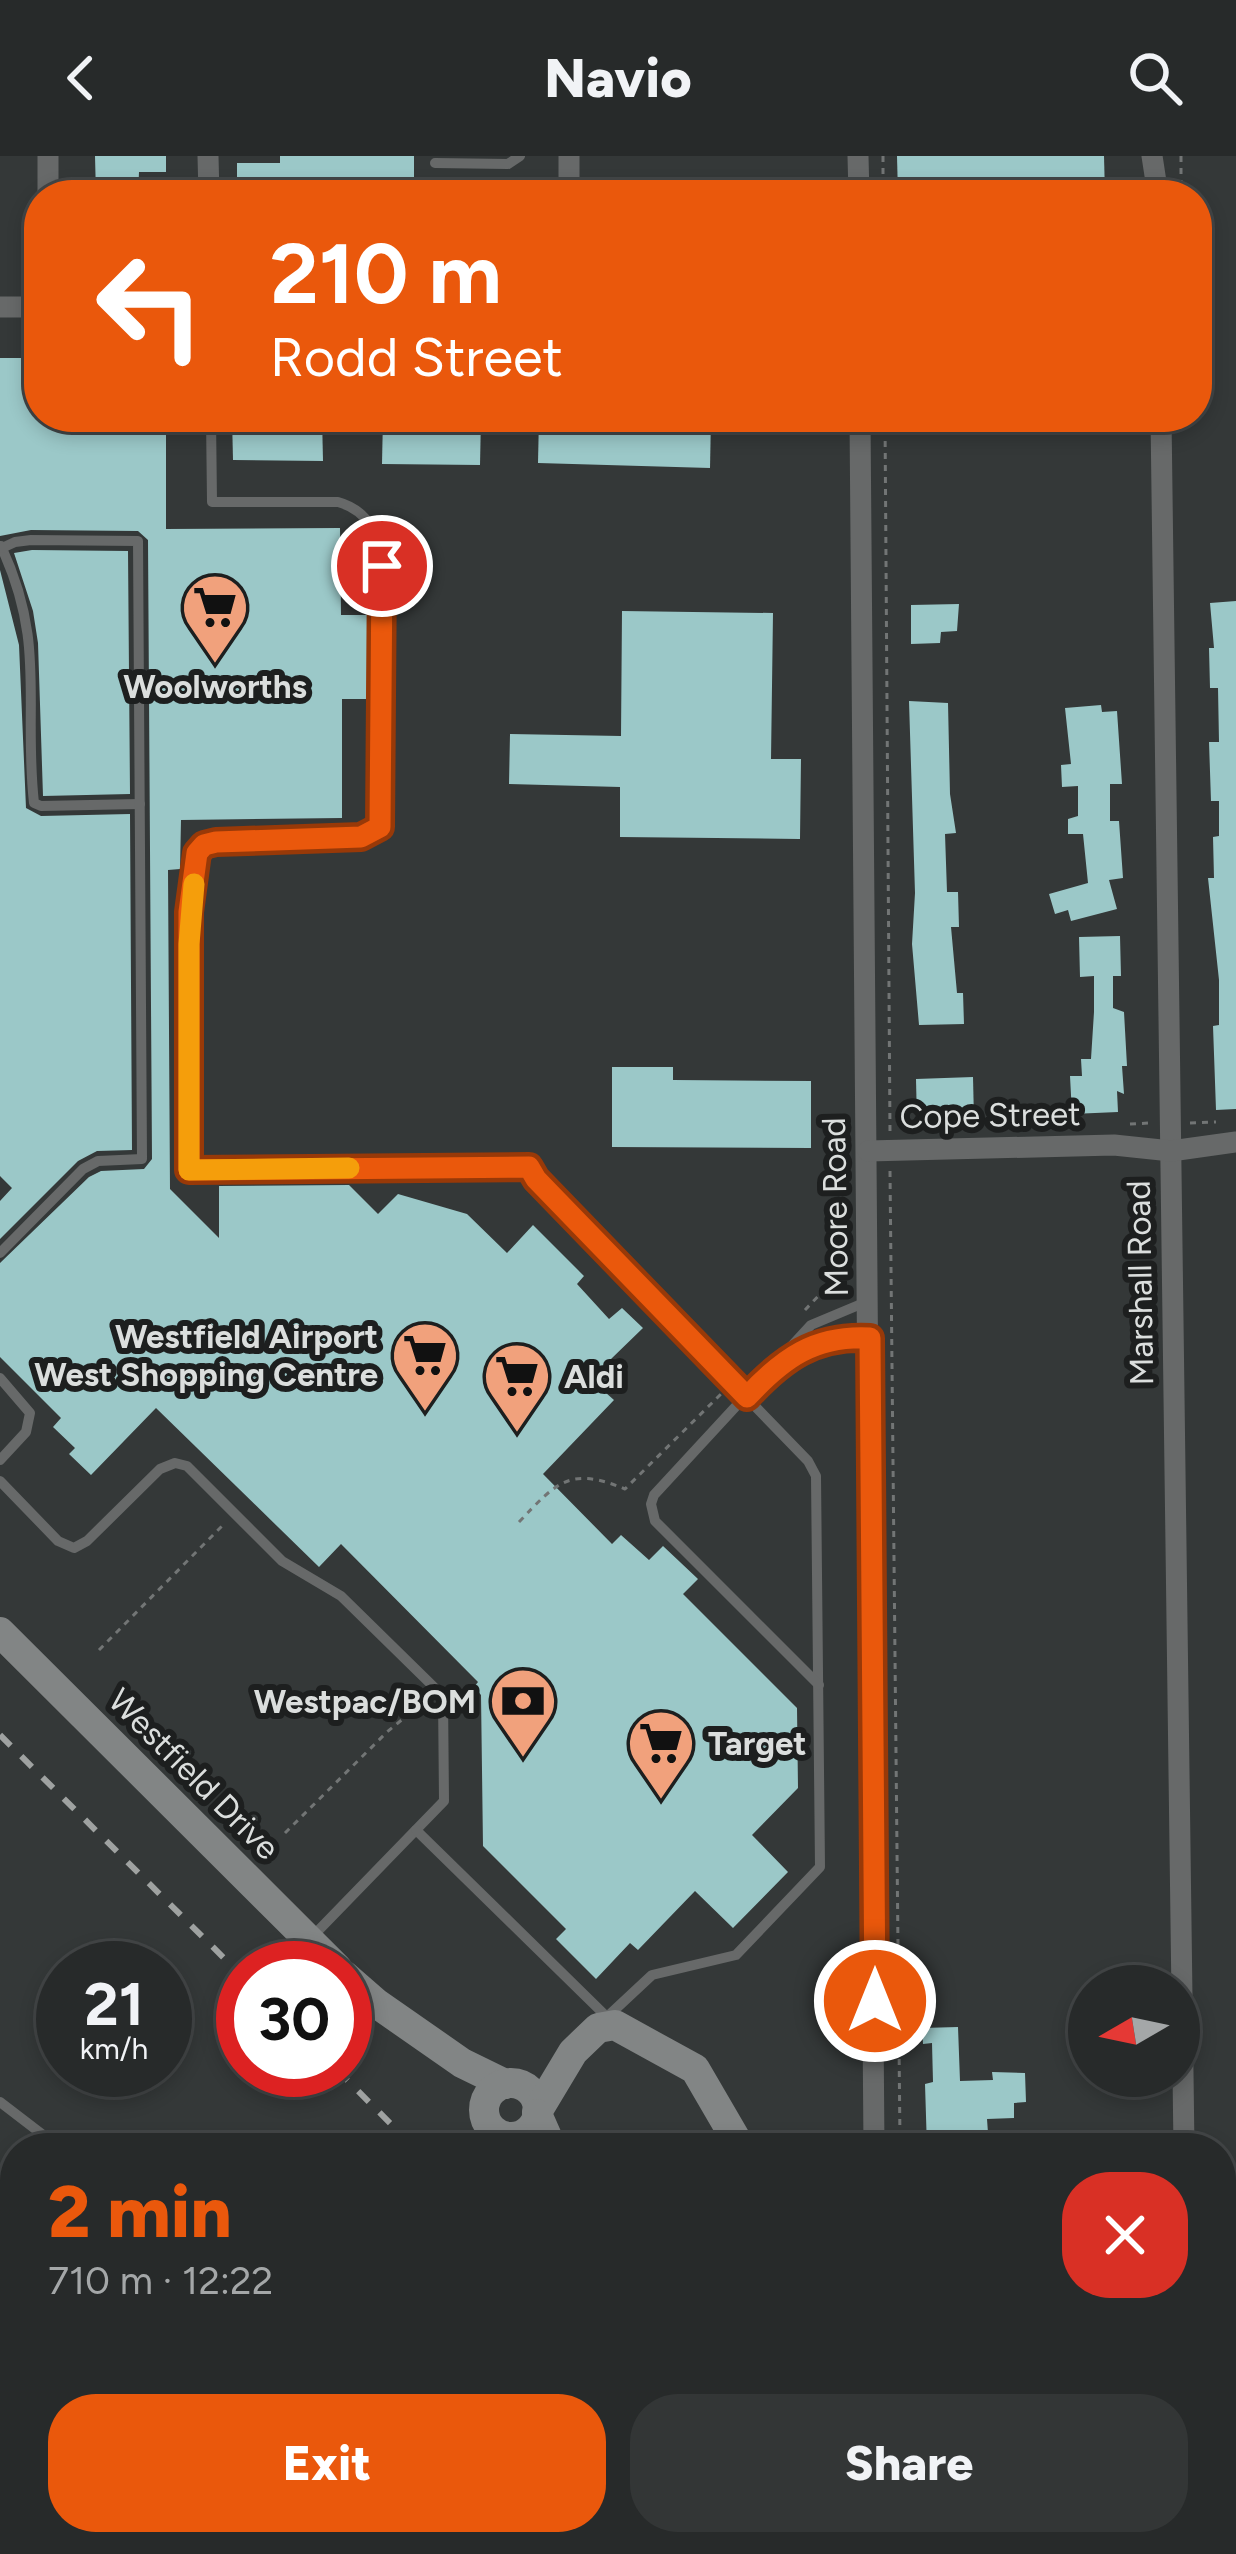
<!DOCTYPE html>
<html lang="en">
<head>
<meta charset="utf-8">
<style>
  body { margin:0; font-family:Figtree,sans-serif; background:#333636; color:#f1f3f6; height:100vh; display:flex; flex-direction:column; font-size:45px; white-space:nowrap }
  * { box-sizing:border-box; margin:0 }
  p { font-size:39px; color:#a4a7a8 }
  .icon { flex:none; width:66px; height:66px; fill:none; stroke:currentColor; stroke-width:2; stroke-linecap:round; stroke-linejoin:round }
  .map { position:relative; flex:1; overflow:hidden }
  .side { position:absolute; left:0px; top:1977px; width:1236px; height:423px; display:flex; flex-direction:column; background:#272a2a; border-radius:48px 48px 0 0; box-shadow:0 6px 18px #0003,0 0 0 3px #434647 }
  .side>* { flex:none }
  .guide { position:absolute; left:24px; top:24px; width:1188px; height:252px; border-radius:48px; box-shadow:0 6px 18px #0003,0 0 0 3px #434647; background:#ea580c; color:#fff; overflow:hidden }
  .needle { width:78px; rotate:261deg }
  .fabs { position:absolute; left:1068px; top:1809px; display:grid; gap:24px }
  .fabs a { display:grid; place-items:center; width:132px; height:132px; border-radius:50%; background:#272a2a; box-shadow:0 6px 18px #0003,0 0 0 3px #434647; font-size:60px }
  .speed { position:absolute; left:36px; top:1785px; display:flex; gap:24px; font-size:60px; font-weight:700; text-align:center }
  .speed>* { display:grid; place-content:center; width:156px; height:156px; border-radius:50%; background:#272a2a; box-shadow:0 6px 18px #0003,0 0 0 3px #434647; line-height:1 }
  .speed small { font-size:30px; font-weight:400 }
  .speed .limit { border:18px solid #d22; background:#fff; color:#111 }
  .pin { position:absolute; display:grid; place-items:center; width:102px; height:102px; color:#fff; margin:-51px; border:6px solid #fff; border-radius:50%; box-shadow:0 3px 12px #0007 }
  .me { position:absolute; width:132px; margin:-66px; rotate:0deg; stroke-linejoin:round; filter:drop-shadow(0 0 9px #0008) }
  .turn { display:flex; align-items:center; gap:42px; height:252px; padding:0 48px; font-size:54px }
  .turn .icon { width:156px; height:156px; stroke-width:2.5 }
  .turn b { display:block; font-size:84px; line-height:102px }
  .round { display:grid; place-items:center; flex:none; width:126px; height:126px; border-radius:48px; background:#333636 }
  .overview { display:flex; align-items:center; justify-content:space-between; height:204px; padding:0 48px }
  h1 { font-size:72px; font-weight:800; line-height:90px; color:#ea580c }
  .button { display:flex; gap:24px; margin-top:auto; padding:24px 48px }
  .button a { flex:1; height:138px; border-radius:48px; background:#ea580c; color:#fff; font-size:48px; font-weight:800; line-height:138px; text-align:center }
  .button a+a { background:#333636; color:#f1f3f6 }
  header { display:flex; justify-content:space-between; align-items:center; height:156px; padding:0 48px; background:#272a2a; font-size:54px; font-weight:800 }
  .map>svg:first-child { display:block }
  .building { fill:#9bc8c8 }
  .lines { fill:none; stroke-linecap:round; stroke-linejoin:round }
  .path { stroke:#727575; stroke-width:3; stroke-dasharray:6 6; stroke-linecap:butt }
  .lane { stroke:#676969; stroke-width:10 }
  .street { stroke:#676969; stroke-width:21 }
  .secondary { stroke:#828585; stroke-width:30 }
  .rail { stroke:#9fa2a1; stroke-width:6; stroke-dasharray:15 15; stroke-linecap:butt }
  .route-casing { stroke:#983908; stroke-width:30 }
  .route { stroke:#ea580c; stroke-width:21 }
  .slow { stroke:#f59e0b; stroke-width:21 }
  .labels { text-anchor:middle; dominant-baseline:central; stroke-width:12; stroke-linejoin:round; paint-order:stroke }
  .poi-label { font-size:33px; font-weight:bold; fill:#dbdedd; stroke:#1d1f1f; text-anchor:end }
  .street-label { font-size:33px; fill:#dbdedd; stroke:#1d1f1f }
</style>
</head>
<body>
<header><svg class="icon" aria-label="back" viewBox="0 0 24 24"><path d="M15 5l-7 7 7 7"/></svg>Navio<svg class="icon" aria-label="search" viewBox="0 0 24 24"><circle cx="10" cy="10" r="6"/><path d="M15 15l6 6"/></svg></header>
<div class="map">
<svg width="1236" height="2398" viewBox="0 0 1236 2398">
  <rect width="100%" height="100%" fill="#343838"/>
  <g class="building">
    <path d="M95,0H166V16H139L138,39H96Z"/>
    <path d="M280,0H414V39H237V7H280Z"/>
    <path d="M897,0H1104L1105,39H898Z"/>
    <path d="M0,202H39V261H166V373L340,372L341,459H372V543H342V662L181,664L180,713L168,714L170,1033L219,1082V1030L349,1029L378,1058L398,1038L467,1058L507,1097L533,1069L584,1120L577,1128L609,1163L622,1152L643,1172L611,1203L618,1209L597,1229L614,1244L543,1318L612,1388L621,1379L649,1404L663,1390L698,1423L683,1438L797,1552L798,1632L752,1679L788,1716L733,1772L695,1735L638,1794L630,1787L596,1823L556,1783L566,1773L483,1690L481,1539L474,1531L478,1526L341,1388L319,1411L156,1252L91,1319L69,1298L75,1292L53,1271L61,1262L0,1201V1107L89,1021L101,1015L144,1013L152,1003L148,384L138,375L31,374L0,380Z"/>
    <path d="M232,261H322L323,305L233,304Z"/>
    <path d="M383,261H481L480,309L382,308Z"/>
    <path d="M539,261H711L710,312L538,307Z"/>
    <path d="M32,394L128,395L130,638L43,640L38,487L33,455L14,397Z"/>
    <path d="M0,414L19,489L26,652L41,660L130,658L132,994L97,995L78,1005L0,1083V1045L12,1032L0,1020Z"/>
    <path d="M1236,445V953L1216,954L1213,870L1219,869V824L1208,722H1214L1213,681L1219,680V645H1211L1209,586H1219L1218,532H1210L1209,492H1214L1210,447Z"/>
    <path d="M959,448L957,475L941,476L940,487L911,488V449Z"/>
    <path d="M622,455L773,457L771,603H801L800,683L620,681V631L509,628L510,578L621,580Z"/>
    <path d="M909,545L948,547L950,638L956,677L945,678L947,736H958L959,771H951L957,837H963L964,868L919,869L912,788L915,737Z"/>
    <path d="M1101,549L1102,556L1117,555L1122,628H1110V665H1119L1123,722L1109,724L1117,753L1071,765L1068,754L1055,758L1049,738L1088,727L1083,678H1068V663L1078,660V630L1062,631L1061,609L1071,608L1065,552Z"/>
    <path d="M1120,780L1121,820H1113V852L1124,856L1127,910H1122L1124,938L1117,935L1118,956L1072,958L1070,920H1082L1081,903H1091L1094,856V820L1080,821L1079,781Z"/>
    <path d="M612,911H673V924L811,925V992L612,991Z"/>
    <path d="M973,921L974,964L917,966L916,923Z"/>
    <path d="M958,1871L960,1925L993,1924L992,1916L1025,1917L1026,1946L1014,1947V1962L987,1963L989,1991L927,1992L925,1928L933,1926L932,1887L923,1888L922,1872Z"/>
  </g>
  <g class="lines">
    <g class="path">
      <path d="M883,0V39"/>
      <path d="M1181,0V39"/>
      <path d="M885,261L890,976"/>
      <path d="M1190,967L1216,966"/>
      <path d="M1130,968L1150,967"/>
      <path d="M890,1015L900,1985"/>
      <path d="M805,1154L844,1113"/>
      <path d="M519,1366C557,1326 570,1310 625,1333L722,1237"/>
      <path d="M99,1494L224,1368"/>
      <path d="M462,1547L473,1546L480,1538"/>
      <path d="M285,1677L387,1576L421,1548H429"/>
      <path d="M682,1992L699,1978"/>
      <path d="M928,2385L950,2398"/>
      <path d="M959,2385L964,2398"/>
    </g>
    <g class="lane">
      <path d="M435,7L508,8L520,0"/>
      <path d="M211,261L212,346H338C368,354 380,380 382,410V662L377,676L367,680L216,686L204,689L197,697L189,756V1014L529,1011L535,1023L808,1305L816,1320L820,1711L736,1799L652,1819L607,1861"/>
      <path d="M1,390C47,488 23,548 34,647L41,650L140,648"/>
      <path d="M0,1097L83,1013L98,1005L142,1003L138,385L31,384L15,386L2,392"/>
      <path d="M0,1222L30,1257L26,1276L0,1304"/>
      <path d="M766,1223C804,1195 817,1180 867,1181"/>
      <path d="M0,1325L58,1385L74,1392L87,1385L160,1313L175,1307L187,1310L282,1405L341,1440L443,1540L444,1645L312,1781"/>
      <path d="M819,1529L655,1365L651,1348L654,1339L811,1169L866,1146"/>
      <path d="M416,1674L611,1865"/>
      <path d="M0,1946L60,1992"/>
      <path d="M567,2385L572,2398"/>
    </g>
    <g class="street">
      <path d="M208,0L209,39"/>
      <path d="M569,0V39"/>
      <path d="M858,0L859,39"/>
      <path d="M1152,0L1158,39"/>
      <path d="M48,39V0"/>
      <path d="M0,151H39"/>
      <path d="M860,261L874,1992"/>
      <path d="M1161,261L1184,1992"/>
      <path d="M868,995L1114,989L1171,995L1236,986"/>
      <path d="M1188,2385L1189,2398"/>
    </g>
    <g class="secondary">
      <path d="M0,1476L337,1812"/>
      <path d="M345,1820L376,1847L462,1907L505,1928"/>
      <circle cx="511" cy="1954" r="27"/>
      <path d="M537,1956L573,1896L598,1872L615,1869L695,1913L741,1992"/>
      <path d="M537,1958L552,1992"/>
      <path d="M1221,2028H1236"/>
      <path d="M899,2385L902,2398"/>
    </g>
    <g class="rail">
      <path d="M0,1579L243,1821"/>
      <path d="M337,1914L415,1992"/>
      <path d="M791,2385L804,2398"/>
    </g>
  </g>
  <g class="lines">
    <g class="route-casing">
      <path id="route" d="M382,410L380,671L361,681L216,686L204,689L197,697L189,756V1014L529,1011L536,1023L747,1241C783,1202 815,1179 870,1182L875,1845"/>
    </g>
    <use href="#route" class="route"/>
    <path class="slow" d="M194,728L189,788V1014L349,1012"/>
  </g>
  <defs>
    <g id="supermarket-pin" transform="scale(3.45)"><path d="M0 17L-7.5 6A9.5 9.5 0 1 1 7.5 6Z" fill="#f1a17c" stroke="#1d1f1f"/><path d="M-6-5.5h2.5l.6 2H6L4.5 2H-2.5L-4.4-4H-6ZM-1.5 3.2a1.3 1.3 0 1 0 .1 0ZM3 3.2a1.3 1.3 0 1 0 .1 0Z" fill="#111"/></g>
    <g id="bank-pin" transform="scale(3.45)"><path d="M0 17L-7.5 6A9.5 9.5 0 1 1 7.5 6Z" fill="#f1a17c" stroke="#1d1f1f"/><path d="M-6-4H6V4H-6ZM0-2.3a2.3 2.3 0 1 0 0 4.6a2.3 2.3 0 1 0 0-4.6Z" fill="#111"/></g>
  </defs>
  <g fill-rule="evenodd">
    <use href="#supermarket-pin" x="215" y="451"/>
    <use href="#supermarket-pin" x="425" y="1199"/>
    <use href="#supermarket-pin" x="517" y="1220"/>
    <use href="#bank-pin" x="523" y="1545"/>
    <use href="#supermarket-pin" x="661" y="1587"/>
  </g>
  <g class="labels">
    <g class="poi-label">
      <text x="215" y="530" text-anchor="middle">Woolworths</text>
      <text x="378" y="1180">Westfield Airport<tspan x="378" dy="38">West Shopping Centre</tspan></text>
      <text x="564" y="1220" text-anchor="start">Aldi</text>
      <text x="476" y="1545">Westpac/BOM</text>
      <text x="708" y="1587" text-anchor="start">Target</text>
    </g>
    <g class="street-label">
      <text transform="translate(990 959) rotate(-1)">Cope Street</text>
      <text transform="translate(835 1051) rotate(-91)">Moore Road</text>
      <text transform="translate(1140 1127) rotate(-91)">Marshall Road</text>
      <text transform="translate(194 1618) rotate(45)">Westfield Drive</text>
    </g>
  </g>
</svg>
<div class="fabs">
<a><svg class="needle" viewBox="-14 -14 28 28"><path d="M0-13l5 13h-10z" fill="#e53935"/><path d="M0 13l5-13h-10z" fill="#a4a7a8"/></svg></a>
</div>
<div class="speed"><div>21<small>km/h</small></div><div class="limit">30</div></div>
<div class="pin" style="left:382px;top:410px;background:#d93025"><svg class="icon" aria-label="arrive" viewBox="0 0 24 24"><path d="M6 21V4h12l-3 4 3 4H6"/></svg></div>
<svg class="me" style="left:875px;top:1845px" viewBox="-20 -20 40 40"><circle r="17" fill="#ea580c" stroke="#fff" stroke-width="3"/><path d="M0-11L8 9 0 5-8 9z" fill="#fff"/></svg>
<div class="guide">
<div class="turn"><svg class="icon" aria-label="left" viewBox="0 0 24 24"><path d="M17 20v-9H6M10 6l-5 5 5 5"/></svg><div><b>210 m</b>Rodd Street</div></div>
</div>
<section class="side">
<div class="overview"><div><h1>2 min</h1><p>710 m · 12:22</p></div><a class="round" style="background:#d93025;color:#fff"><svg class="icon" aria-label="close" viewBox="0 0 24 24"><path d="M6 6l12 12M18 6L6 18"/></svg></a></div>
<div class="button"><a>Exit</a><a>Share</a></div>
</section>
</div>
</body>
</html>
